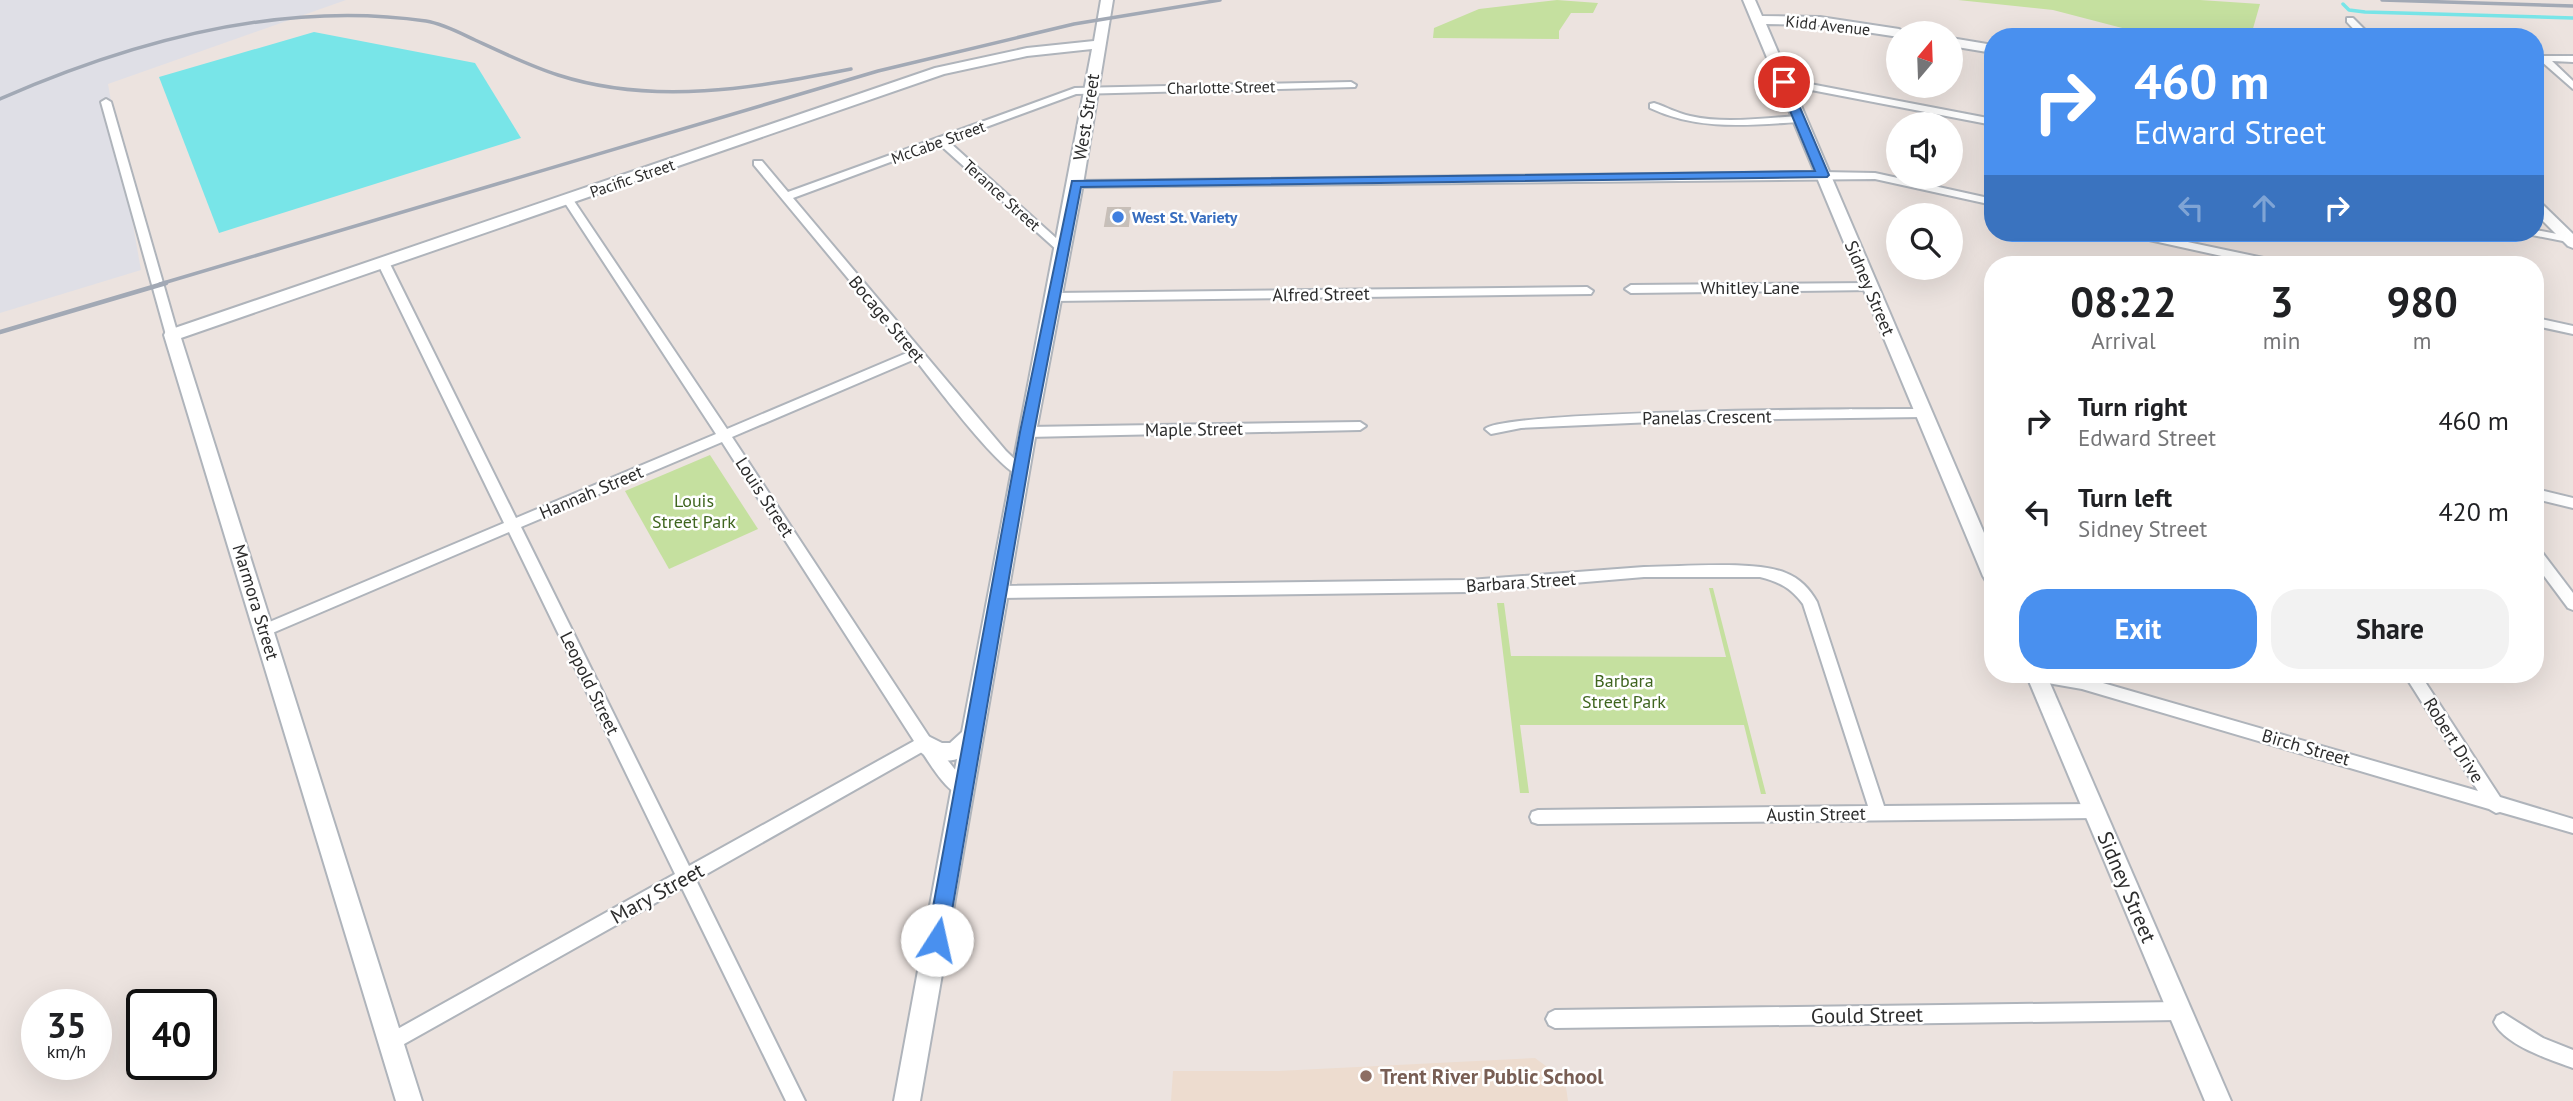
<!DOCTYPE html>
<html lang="en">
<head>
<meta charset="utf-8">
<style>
  body { margin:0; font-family:"PT Sans",sans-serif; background:#f2f2f2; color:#202124; height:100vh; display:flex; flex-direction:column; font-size:26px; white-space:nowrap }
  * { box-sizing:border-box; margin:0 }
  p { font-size:23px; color:#757577 }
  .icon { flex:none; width:38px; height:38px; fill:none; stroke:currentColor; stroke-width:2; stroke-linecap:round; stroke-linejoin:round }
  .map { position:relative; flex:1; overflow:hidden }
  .side { position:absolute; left:1984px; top:256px; width:560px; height:427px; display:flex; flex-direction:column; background:#fff; border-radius:28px; box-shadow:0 7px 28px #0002 }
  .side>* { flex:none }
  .banner { position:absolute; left:1984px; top:28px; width:560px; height:214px; border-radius:28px; box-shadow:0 7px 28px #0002; background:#4990ef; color:#fff; overflow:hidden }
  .needle { width:46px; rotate:19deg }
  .fabs { position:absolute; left:1886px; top:21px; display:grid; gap:14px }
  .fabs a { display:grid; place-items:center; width:77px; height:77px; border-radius:50%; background:#fff; box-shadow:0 7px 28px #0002; font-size:35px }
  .speed { position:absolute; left:21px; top:989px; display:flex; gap:14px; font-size:35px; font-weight:700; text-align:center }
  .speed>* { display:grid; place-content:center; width:91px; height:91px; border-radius:50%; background:#fff; box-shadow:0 7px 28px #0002; line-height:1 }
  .speed small { font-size:18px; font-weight:400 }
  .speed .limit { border:4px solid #111; border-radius:10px; background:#fff; color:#111 }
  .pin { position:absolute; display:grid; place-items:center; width:60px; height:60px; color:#fff; margin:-30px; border:4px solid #fff; border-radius:50%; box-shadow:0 2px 7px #0007 }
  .me { position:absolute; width:77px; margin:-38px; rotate:10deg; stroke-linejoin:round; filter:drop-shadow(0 0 5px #0008) }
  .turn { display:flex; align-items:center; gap:24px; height:147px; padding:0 35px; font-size:32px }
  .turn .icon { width:91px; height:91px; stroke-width:2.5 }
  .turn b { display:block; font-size:49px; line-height:60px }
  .lanes { display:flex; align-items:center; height:66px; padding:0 35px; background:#0003; justify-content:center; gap:35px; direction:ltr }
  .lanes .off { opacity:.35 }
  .eta { display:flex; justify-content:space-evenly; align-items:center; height:119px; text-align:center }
  .eta b { font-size:42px; font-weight:700; line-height:49px }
  .button { display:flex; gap:14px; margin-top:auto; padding:14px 35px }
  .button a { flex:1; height:80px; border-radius:28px; background:#4990ef; color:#fff; font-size:28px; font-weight:700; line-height:80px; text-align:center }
  .button a+a { background:#f2f2f2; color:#202124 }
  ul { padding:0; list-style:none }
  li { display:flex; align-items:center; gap:21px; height:91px; padding:0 35px }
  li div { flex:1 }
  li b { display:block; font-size:26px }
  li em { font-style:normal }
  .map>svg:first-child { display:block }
  .industrial { fill:#dfdfe6 }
  .education { fill:#eddccf }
  .green { fill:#c5e09f }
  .water { fill:#78e5e8 }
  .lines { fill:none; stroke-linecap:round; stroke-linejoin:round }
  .stream { stroke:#78e5e8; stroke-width:3.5 }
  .building { fill:#c5bfba; stroke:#c8bfb8; stroke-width:2 }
  .street-casing { stroke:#afb4bb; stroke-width:4 }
  .secondary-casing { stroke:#afb4bb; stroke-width:4 }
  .street { fill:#fff; fill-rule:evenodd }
  .secondary { fill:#fff; fill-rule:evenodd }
  .rail-far1 { stroke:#a2a9b5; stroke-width:3.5 }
  .rail { stroke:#a2a9b5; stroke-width:4.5 }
  .route { fill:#4990ef; stroke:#2f5e9b; stroke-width:2 }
  .shop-dot { fill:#3f7fe0; stroke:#fff; stroke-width:2.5 }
  .education-dot { fill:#8d6e63; stroke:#fff; stroke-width:2.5 }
  .labels { text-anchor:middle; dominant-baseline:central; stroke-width:5; stroke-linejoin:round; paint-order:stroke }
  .far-street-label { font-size:16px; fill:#2c2c2c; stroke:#fff }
  .far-shop-label { font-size:16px; font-weight:bold; fill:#366cbe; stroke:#fff; text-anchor:start }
  .street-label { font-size:18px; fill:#2c2c2c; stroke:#fff }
  .park-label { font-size:18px; fill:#3f651f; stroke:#fff }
  .near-street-label { font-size:21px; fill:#2c2c2c; stroke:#fff }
  .near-education-label { font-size:21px; font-weight:bold; fill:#785e54; stroke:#fff; text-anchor:start }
</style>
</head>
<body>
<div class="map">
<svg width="2573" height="1101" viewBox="0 0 2573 1101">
  <rect width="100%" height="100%" fill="#ece3df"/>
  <path class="industrial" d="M0,0H346L108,84L141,270L0,313Z"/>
  <path class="education" d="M1535,1058L1565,1080L1568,1101H1171L1173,1071H1278Z"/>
  <g class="green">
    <path d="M1557,0L1598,3L1593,13H1571L1559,31V39L1433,38L1434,28L1479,9Z"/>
    <path d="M1958,0H2200L2260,4L2252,32L2247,37H2172L2126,29L2053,10Z"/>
    <path d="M710,455L758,529L669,569L625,491Z"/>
    <path d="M1709,588H1713L1766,794H1761L1744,725H1520L1529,793H1520L1497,603H1504L1511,656L1726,657Z"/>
  </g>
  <path class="water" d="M314,32L475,63L521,138L219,233L159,77Z"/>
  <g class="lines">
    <path class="stream" d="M2343,4L2349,10L2365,12L2573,18"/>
  </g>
  <path class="building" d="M1108,208H1130L1128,226H1105Z"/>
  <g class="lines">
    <g class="street-casing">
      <g id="street">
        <path d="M2347,18H2353L2372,37H2361L2347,22Z"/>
        <path d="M2536,56H2573V62L2552,61L2573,81V89L2541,61L2536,60Z"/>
        <path d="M1784,79L1993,119V125L1780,84V80Z"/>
        <path d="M1351,82L1356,85L1355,87L1076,94L948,141L1066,247V251H1058L939,144L793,198L1006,451L1027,471L1020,476C997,468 934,383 915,359L732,437L930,738L972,791L970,796C952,802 931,765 922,752L696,880L805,1101H786L682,888L397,1048L391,1051L385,1048L382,1042L385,1036L675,874L509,532L270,634H260L258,630L260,626L504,523L378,264L380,261L384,260L390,264L516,518L716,434L563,200L564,198H572L727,429L909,352L754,165V161H762L788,192L1075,88ZM722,442L914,741L689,866L521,527Z"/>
        <path d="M106,99L111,102L178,335L176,338H168L166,335L101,102Z"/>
        <path d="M1654,103C1666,107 1677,113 1690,116C1725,124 1763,118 1799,116L1804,119L1799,122C1748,125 1698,131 1650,108V104Z"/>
        <path d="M1822,172L1875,173L1993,199V205L1875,179L1076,187L1071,184L1076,181Z"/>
        <path d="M2536,230L2573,237V243L2532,235L2531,233H2536Z"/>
        <path d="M2125,233H2145L2273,260L2279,264H2258L2131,236Z"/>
        <path d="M1869,283L1873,284V290L1631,293L1625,289L1631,285Z"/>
        <path d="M1587,287L1593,291L1591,294L1054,301L1048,297L1054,293Z"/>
        <path d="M2536,318L2573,326V334L2536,326Z"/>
        <path d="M1923,409L1929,413L1923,417L1698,420L1521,428L1491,434L1485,429C1503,410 1870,409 1923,409Z"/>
        <path d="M1360,422L1366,426L1360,430L1027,437L1021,432L1027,427Z"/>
        <path d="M2536,489L2573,498V508L2536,499Z"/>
        <path d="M2536,550L2541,551L2573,593V610L2568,608L2536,565Z"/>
        <path d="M1644,567C1680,567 1755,560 1786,573C1799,578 1810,589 1817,602L1884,806L2094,804L2100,806L2102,811L2100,816L2094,818L1538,824L1532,822L1530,817L1532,812L1538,810L1868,806L1803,604C1791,588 1780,582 1760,577H1644L1469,592L999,598L994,596L992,592L994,588L999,586L1469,580Z"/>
        <path d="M2029,674H2064L2082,677L2478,791L2404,674H2420L2500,797L2573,819V833L2500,812L2496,813L2489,809L2082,689L2036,681L2031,679Z"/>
        <path d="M2179,1002L2185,1005L2188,1011L2185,1017L2179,1020L1555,1028L1549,1025L1546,1019L1549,1013L1555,1010Z"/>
        <path d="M2503,1013L2543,1038L2573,1050V1068C2551,1060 2504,1045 2494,1022L2497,1016Z"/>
      </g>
    </g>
    <g class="secondary-casing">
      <g id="secondary">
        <path d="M1101,0H1113L1083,184L1036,432L920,1101H894L957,759C942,764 921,758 913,743L916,737L924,734L942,743H950L962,732L1092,49L1027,56L944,74L181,338L422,1101H396L164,335L166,331L935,68L1027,48L1094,41Z"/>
        <path d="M1743,0H1755L1762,16L1820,17L1899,29L1906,33H1899V37L1820,25L1766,24L1993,554V583L1986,581L1983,576Z"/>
        <path d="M1951,38L1993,45V53L1951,46Z"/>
        <path d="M2536,201L2541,203L2573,234V248L2568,246L2536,214Z"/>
        <path d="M2026,674H2046L2231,1101H2205Z"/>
      </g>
    </g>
    <use href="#street" class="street"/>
    <use href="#secondary" class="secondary"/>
    <g class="rail-far1">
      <path d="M2382,0L2573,6"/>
      <path d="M0,99C130,42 282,0 426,21C444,24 460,33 475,40C503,53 530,66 558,75C654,106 754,88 851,69"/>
      <path d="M160,284L878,71L1074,24L1220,0"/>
    </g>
    <path class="rail" d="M0,332L166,283"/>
  </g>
  <path class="route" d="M1784,79L1789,82L1829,175L1827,177L1081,187L1034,432L947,940L944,947L937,949L930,947L927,940L1020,432L1072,181L1815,171L1778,82Z"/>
  <circle class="shop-dot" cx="1118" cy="217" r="7"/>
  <circle class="education-dot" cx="1366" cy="1076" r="7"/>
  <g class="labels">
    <g class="far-street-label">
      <text transform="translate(1828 25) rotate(6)">Kidd Avenue</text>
      <text transform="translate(1221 87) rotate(-1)">Charlotte Street</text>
      <text transform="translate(938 142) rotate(-20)">McCabe Street</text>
      <text transform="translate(632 178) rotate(-19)">Pacific Street</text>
      <text transform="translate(1002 195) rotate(42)">Terance Street</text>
    </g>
    <g class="far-shop-label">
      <text x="1132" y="217">West St. Variety</text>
    </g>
    <g class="street-label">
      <text transform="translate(1086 117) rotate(-81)">West Street</text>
      <text x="1750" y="287">Whitley Lane</text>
      <text transform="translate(1870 288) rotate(67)">Sidney Street</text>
      <text transform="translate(1321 294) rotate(-1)">Alfred Street</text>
      <text transform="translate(887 319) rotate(50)">Bocage Street</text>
      <text transform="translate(1707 417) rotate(-1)">Panelas Crescent</text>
      <text transform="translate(1194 429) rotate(-1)">Maple Street</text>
      <text transform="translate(591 492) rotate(-23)">Hannah Street</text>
      <text transform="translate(765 497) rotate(57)">Louis Street</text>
      <text transform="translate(1521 582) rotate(-4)">Barbara Street</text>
      <text transform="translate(256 602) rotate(73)">Marmora Street</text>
      <text transform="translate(590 683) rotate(64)">Leopold Street</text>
      <text transform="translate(2454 740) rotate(58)">Robert Drive</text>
      <text transform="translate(2306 747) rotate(16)">Birch Street</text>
      <text transform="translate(1816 814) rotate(-1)">Austin Street</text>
    </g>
    <g class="park-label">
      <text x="694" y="500">Louis<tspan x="694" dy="21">Street Park</tspan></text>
      <text x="1624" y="680">Barbara<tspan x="1624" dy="21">Street Park</tspan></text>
    </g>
    <g class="near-street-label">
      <text transform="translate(2127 887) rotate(67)">Sidney Street</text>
      <text transform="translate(657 893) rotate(-29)">Mary Street</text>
      <text transform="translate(1867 1015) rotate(-1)">Gould Street</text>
    </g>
    <g class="near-education-label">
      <text x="1380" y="1076">Trent River Public School</text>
    </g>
  </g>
</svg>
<div class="fabs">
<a><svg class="needle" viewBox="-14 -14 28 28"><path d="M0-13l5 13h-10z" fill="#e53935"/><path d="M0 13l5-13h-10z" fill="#757577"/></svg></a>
<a><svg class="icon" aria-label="sound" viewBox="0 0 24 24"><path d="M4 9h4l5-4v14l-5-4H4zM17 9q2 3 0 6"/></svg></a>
<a><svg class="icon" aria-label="search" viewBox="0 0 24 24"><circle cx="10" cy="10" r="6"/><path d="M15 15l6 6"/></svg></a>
</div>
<div class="speed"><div>35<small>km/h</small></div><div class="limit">40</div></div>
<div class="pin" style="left:1784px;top:82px;background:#d93025"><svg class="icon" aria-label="arrive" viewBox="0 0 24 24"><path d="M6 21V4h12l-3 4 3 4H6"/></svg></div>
<svg class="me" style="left:937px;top:940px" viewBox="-20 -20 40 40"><circle r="19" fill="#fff"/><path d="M0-13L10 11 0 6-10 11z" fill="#4990ef"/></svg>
<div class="banner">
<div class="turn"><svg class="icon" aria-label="right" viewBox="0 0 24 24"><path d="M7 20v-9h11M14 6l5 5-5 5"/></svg><div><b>460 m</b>Edward Street</div></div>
<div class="lanes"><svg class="icon off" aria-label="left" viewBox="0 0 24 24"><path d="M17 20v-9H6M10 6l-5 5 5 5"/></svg><svg class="icon off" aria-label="ahead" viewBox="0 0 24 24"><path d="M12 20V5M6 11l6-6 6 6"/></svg><svg class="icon" aria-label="right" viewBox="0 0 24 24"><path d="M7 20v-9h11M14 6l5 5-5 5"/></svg></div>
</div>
<section class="side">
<div class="eta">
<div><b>08:22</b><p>Arrival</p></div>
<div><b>3</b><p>min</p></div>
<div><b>980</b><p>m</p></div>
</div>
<ul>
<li><svg class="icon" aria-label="right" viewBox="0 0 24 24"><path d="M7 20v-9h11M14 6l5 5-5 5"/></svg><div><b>Turn right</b><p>Edward Street</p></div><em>460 m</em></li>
<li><svg class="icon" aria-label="left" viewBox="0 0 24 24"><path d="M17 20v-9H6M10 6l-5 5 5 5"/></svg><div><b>Turn left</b><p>Sidney Street</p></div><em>420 m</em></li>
</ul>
<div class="button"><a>Exit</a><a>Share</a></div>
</section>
</div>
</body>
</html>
